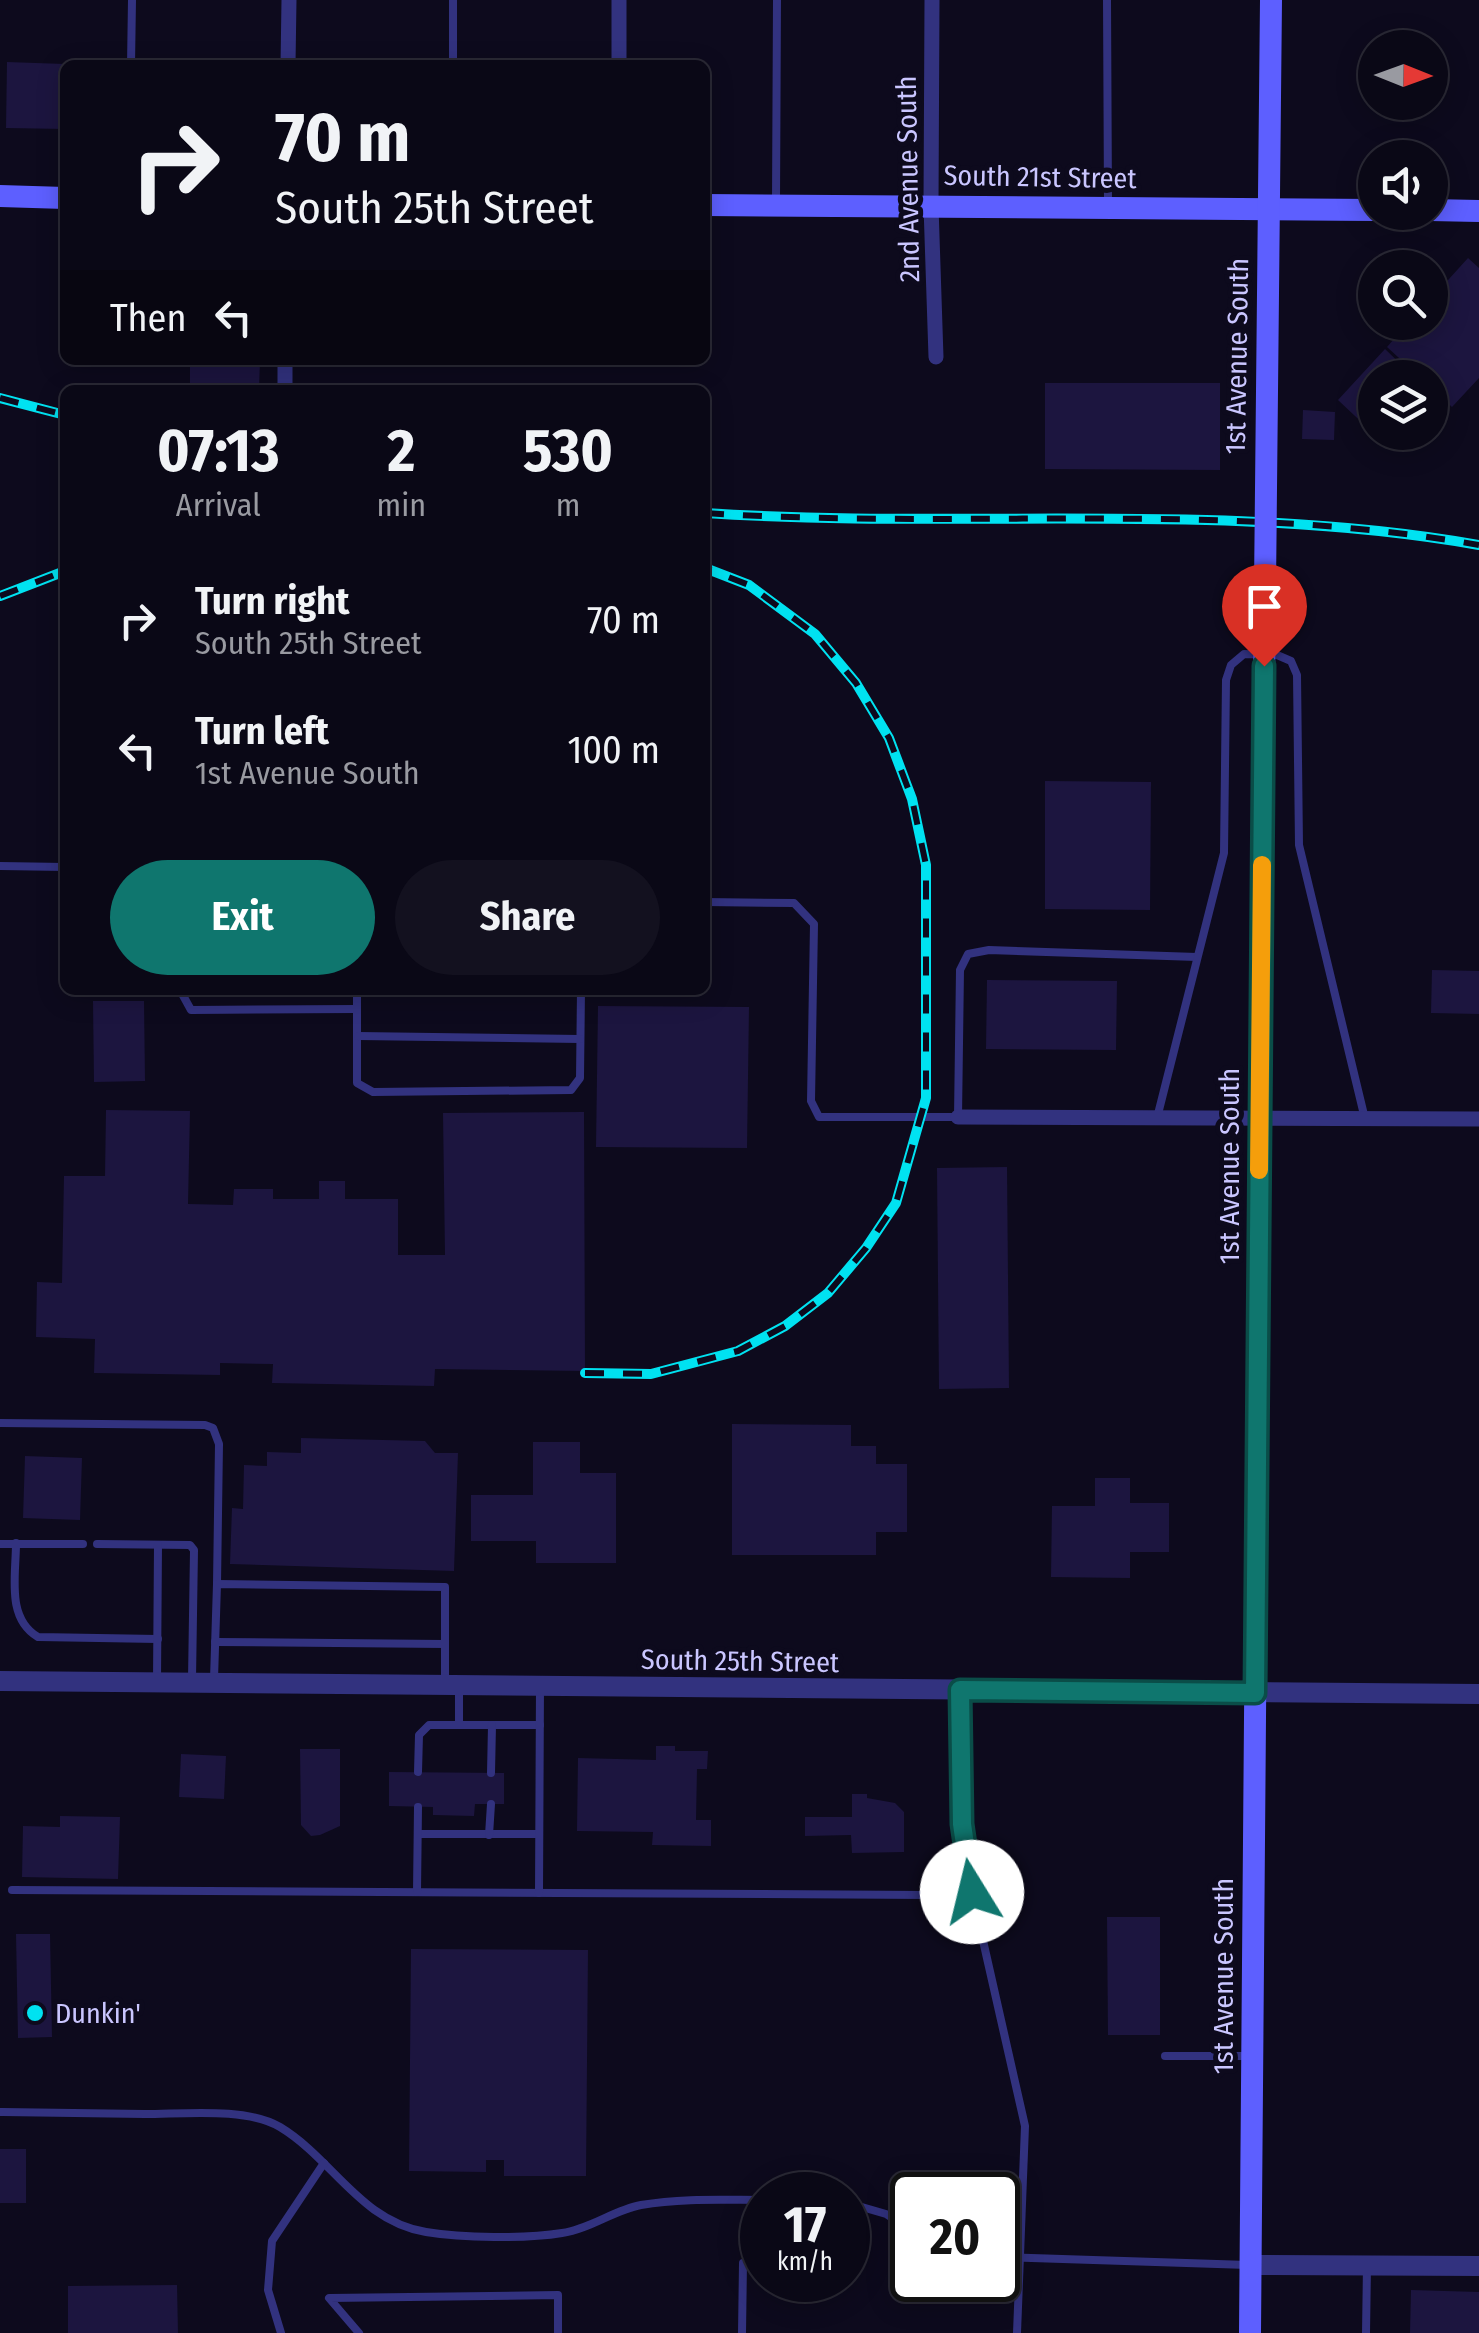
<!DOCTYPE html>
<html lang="en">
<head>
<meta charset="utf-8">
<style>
  body { margin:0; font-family:"Fira Sans Condensed",sans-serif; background:#13111f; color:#f1f3f6; height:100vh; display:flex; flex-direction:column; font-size:38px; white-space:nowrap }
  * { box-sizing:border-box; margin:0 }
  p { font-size:32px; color:#999aa1 }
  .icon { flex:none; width:55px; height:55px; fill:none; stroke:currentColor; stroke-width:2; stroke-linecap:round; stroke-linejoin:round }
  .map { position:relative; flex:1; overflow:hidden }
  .panel { position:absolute; left:60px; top:385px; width:650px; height:610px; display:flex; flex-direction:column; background:#0a0816; border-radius:15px; box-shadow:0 5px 25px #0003,0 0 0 2px #2a2935 }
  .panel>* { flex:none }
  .hud { position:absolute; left:60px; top:60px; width:650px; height:305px; border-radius:15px; box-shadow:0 5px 25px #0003,0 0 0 2px #2a2935; background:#0a0816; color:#f1f3f6; overflow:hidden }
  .needle { width:65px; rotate:91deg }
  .tools { position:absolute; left:1358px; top:30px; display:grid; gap:20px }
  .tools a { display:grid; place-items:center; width:90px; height:90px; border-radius:50%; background:#0a0816; box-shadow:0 5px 25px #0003,0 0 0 2px #2a2935; font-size:50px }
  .speed { position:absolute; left:740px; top:2172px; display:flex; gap:20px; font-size:50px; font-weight:700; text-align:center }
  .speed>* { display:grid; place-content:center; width:130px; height:130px; border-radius:50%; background:#0a0816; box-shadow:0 5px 25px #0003,0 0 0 2px #2a2935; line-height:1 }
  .speed small { font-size:25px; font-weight:400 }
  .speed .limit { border:5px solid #111; border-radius:15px; background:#fff; color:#111 }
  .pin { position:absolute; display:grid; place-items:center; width:85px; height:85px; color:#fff; margin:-102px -42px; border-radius:50% 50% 50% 0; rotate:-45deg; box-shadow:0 0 10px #0007 }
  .pin .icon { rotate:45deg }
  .me { position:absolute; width:110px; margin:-55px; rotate:351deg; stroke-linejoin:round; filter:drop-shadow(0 0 8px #0008) }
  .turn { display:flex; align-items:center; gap:35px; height:210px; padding:0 50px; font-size:45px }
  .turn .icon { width:130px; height:130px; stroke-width:2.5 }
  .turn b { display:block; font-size:70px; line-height:85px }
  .then { display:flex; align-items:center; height:95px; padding:0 50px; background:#0003; gap:20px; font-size:38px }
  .eta { display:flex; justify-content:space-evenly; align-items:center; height:170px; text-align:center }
  .eta b { font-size:60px; font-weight:700; line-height:70px }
  .primary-button { display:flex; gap:20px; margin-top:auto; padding:20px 50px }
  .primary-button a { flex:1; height:115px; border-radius:60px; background:#0f766e; color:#fff; font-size:40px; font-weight:700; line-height:115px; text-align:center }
  .primary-button a+a { background:#13111f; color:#f1f3f6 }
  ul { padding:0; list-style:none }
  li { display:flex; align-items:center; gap:30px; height:130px; padding:0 50px }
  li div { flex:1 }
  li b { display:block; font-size:38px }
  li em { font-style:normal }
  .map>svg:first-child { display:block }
  .building { fill:#1c153f }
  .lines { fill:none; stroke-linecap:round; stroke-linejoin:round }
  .service { stroke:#32327f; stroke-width:8 }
  .minor { stroke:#32327f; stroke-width:15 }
  .tertiary { stroke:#32327f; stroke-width:20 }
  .secondary { stroke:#5d5fff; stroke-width:22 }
  .rail-casing { stroke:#00e2f1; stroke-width:10 }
  .rail { stroke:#0d0a1d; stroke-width:6; stroke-dasharray:19; stroke-linecap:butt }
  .secondary-bridge { stroke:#5d5fff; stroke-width:22 }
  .route-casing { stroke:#0a4d48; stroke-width:25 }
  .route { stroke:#0f766e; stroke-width:18 }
  .slow { stroke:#f59e0b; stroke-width:18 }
  .poi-dot { fill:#00e2f1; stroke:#0d0a1d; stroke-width:4 }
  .labels { text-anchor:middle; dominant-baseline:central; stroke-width:10; stroke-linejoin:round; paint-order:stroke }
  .street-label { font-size:28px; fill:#cac6ff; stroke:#0d0a1d }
  .poi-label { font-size:28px; fill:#cac6ff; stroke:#0d0a1d; text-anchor:start }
</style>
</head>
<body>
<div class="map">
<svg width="1479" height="2333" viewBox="0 0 1479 2333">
  <rect width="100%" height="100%" fill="#0d0a1d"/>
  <g class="building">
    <path d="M7,62L65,64V129L6,128Z"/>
    <path d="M1468,258L1479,268V378L1452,407L1430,386V378H1421L1387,347L1409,322H1430V300Z"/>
    <path d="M1385,349L1415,378H1375V432H1403L1389,448L1338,400Z"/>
    <path d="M190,360H260L259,390H190Z"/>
    <path d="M317,360H436V367L317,363Z"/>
    <path d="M1045,383H1220V470L1045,469Z"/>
    <path d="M1303,410L1335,412L1334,440L1302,439Z"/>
    <path d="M1045,781L1151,782L1150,910L1045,909Z"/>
    <path d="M1432,970L1479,971V1014L1431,1013Z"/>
    <path d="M987,980L1117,981L1116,1050L986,1049Z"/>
    <path d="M93,1001H144L145,1081L94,1082Z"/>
    <path d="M598,1006L749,1007L747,1148L596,1147Z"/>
    <path d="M106,1110L190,1111L188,1204L233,1205L234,1189H273V1199H319V1181H345V1199H398V1255H445L443,1113L584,1112L585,1371L435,1369L434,1386L272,1383L273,1364L220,1363V1375L94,1373L95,1339L36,1337L37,1282L62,1283L64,1176H105Z"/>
    <path d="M1007,1167L1009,1388L939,1389L937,1168Z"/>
    <path d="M732,1424L851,1425V1446H876V1464H907V1532H876V1555H732Z"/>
    <path d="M301,1438L425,1441L435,1453H458L454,1571L230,1564L232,1508L243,1509L244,1465L267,1466V1452L301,1453Z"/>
    <path d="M533,1442H580V1473H616V1563H536V1541H471V1495H533Z"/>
    <path d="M25,1456L82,1458L80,1520L23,1518Z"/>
    <path d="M1095,1478H1130V1503H1169V1552H1130V1578L1051,1577L1052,1506H1095Z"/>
    <path d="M656,1746H675V1751H708L707,1769H697L696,1820H711V1846L652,1845L653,1832L577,1831L578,1758L656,1760Z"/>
    <path d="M300,1749H340V1826L320,1835L311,1836L301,1825Z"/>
    <path d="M181,1754L226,1756L224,1799L179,1797Z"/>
    <path d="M389,1772L504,1773V1804H475L474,1816L433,1815V1807L389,1806Z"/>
    <path d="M852,1794H867V1798L895,1803L904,1812V1852L852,1853L851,1835L805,1836V1817H852Z"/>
    <path d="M60,1816L120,1817L118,1879L22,1877L23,1826L60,1827Z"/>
    <path d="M1107,1917H1160V2035H1108Z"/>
    <path d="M16,1934H50L52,2037L18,2038Z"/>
    <path d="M411,1949L588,1950L586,2176H504V2160H486V2172L409,2171Z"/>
    <rect x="0" y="2149" width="26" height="54"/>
    <path d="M177,2285L178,2333H68V2286Z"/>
    <path d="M1411,2290L1479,2292V2333H1410Z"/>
  </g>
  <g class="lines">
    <g class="service">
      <path d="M1107,0L1108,203"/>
      <path d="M131,65L132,0"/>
      <path d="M453,65V0"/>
      <path d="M776,200L777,0"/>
      <path d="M0,866L65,867"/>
      <path d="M705,902L794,903L814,924L811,1101L819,1117H958L960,970L968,954L989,950L1197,957"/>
      <path d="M180,990L191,1010L357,1009"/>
      <path d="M357,990V1083L373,1092L571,1090L580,1078L581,990"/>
      <path d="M376,990L581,992"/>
      <path d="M358,1036L580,1039"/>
      <path d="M1157,1118L1224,853L1226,680L1231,665L1244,654L1277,655L1291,661L1297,675L1299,845L1365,1119"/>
      <path d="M0,1423L205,1425L213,1428L219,1444L217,1584"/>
      <path d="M16,1543C16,1576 6,1618 38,1637L158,1639"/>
      <path d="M0,1544H83"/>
      <path d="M97,1544L190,1545L194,1550L192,1679"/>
      <path d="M215,1642L445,1644"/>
      <path d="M214,1679L217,1584L445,1587V1685"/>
      <path d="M157,1680L158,1545"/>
      <path d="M961,1690V1824L972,1892L1025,2126L1017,2333"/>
      <path d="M459,1725V1686"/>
      <path d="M418,1772L419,1735L429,1725H540"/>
      <path d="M491,1773L492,1725"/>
      <path d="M418,1834H539"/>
      <path d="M489,1835L491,1804"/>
      <path d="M12,1890L927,1895L972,1892"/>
      <path d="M417,1892L418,1807"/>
      <path d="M539,1893L540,1686"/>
      <path d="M1165,2056H1248"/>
      <path d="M0,2112C48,2113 96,2113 145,2114C183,2114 247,2107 280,2127C333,2159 360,2221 426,2232C462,2238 526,2239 562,2233C590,2229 614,2210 641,2205C681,2198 722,2200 762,2200"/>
      <path d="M848,2203L886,2214L912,2231"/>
      <path d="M998,2257L1248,2265"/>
      <path d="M281,2333L268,2290L272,2241L324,2163"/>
      <path d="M359,2333L329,2298L558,2295V2333"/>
      <path d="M742,2333L743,2263"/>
      <path d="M1366,2333L1367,2266"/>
    </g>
    <g class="minor">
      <path d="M932,0L931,206L936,357"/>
      <path d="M288,65L289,0"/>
      <path d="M619,65V0"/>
      <path d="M285,390V360"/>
      <path d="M958,1117L1479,1119"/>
    </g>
    <g class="tertiary">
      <path d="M0,1681L1479,1694"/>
      <path d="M1250,2265L1479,2266"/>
    </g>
    <g class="secondary">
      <path d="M0,196L65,198"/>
      <path d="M705,205L1375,210"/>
      <path d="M1430,210L1479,211"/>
      <path d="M1250,2333L1261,979"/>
    </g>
    <g class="rail-casing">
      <g id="rail">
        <path d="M0,398L65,415"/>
        <path d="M705,513C962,530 1224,500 1479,545"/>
        <path d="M0,596L65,571"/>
        <path d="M585,1373L651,1374L738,1351L785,1326L828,1293L866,1248L896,1203L926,1098V865L912,799L889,738L856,683L815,634L749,585L705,568"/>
      </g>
    </g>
    <use href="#rail" class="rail"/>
    <path class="secondary-bridge" d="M1261,979L1271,0"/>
  </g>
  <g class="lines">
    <g class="route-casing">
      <path id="route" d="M972,1892L962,1824L960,1690L1255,1693L1264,666"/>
    </g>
    <use href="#route" class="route"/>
    <path class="slow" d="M1259,1170L1262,865"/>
  </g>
  <circle class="poi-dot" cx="35" cy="2013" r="10"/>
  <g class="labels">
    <g class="street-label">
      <text transform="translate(1040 177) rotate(1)">South 21st Street</text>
      <text transform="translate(908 179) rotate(-91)">2nd Avenue South</text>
      <text transform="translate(1237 356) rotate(-89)">1st Avenue South</text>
      <text transform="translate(1229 1166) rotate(-90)">1st Avenue South</text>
      <text transform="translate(740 1661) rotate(1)">South 25th Street</text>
      <text transform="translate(1223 1976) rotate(-90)">1st Avenue South</text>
    </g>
    <g class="poi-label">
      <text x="55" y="2013">Dunkin'</text>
    </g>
  </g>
</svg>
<div class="tools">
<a><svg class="needle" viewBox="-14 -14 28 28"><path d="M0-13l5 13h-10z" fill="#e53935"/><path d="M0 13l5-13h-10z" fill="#999aa1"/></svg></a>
<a><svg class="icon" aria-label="sound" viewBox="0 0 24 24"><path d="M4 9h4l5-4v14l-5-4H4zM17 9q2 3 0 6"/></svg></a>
<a><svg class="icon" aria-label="search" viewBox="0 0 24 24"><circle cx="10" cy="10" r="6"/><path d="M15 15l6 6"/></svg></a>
<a><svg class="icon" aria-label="layers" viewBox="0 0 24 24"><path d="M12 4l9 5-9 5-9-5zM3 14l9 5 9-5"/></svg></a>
</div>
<div class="speed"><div>17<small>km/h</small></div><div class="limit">20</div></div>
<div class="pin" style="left:1264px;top:666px;background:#d93025"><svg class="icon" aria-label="arrive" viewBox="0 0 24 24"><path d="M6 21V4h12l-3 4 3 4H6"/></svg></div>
<svg class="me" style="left:972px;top:1892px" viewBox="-20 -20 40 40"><circle r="19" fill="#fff"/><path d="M0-13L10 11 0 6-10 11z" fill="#0f766e"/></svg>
<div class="hud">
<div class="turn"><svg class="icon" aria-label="right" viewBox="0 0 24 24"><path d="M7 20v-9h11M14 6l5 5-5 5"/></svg><div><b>70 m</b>South 25th Street</div></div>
<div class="then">Then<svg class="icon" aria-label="left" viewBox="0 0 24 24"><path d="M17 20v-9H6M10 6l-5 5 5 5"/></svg></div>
</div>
<section class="panel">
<div class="eta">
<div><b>07:13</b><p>Arrival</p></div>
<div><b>2</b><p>min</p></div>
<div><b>530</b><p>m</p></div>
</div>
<ul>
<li><svg class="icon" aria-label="right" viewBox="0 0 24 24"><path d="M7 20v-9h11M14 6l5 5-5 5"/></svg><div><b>Turn right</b><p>South 25th Street</p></div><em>70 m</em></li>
<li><svg class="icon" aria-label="left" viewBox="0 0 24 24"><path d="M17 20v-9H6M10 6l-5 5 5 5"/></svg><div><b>Turn left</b><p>1st Avenue South</p></div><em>100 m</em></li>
</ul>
<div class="primary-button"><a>Exit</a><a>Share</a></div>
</section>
</div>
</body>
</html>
